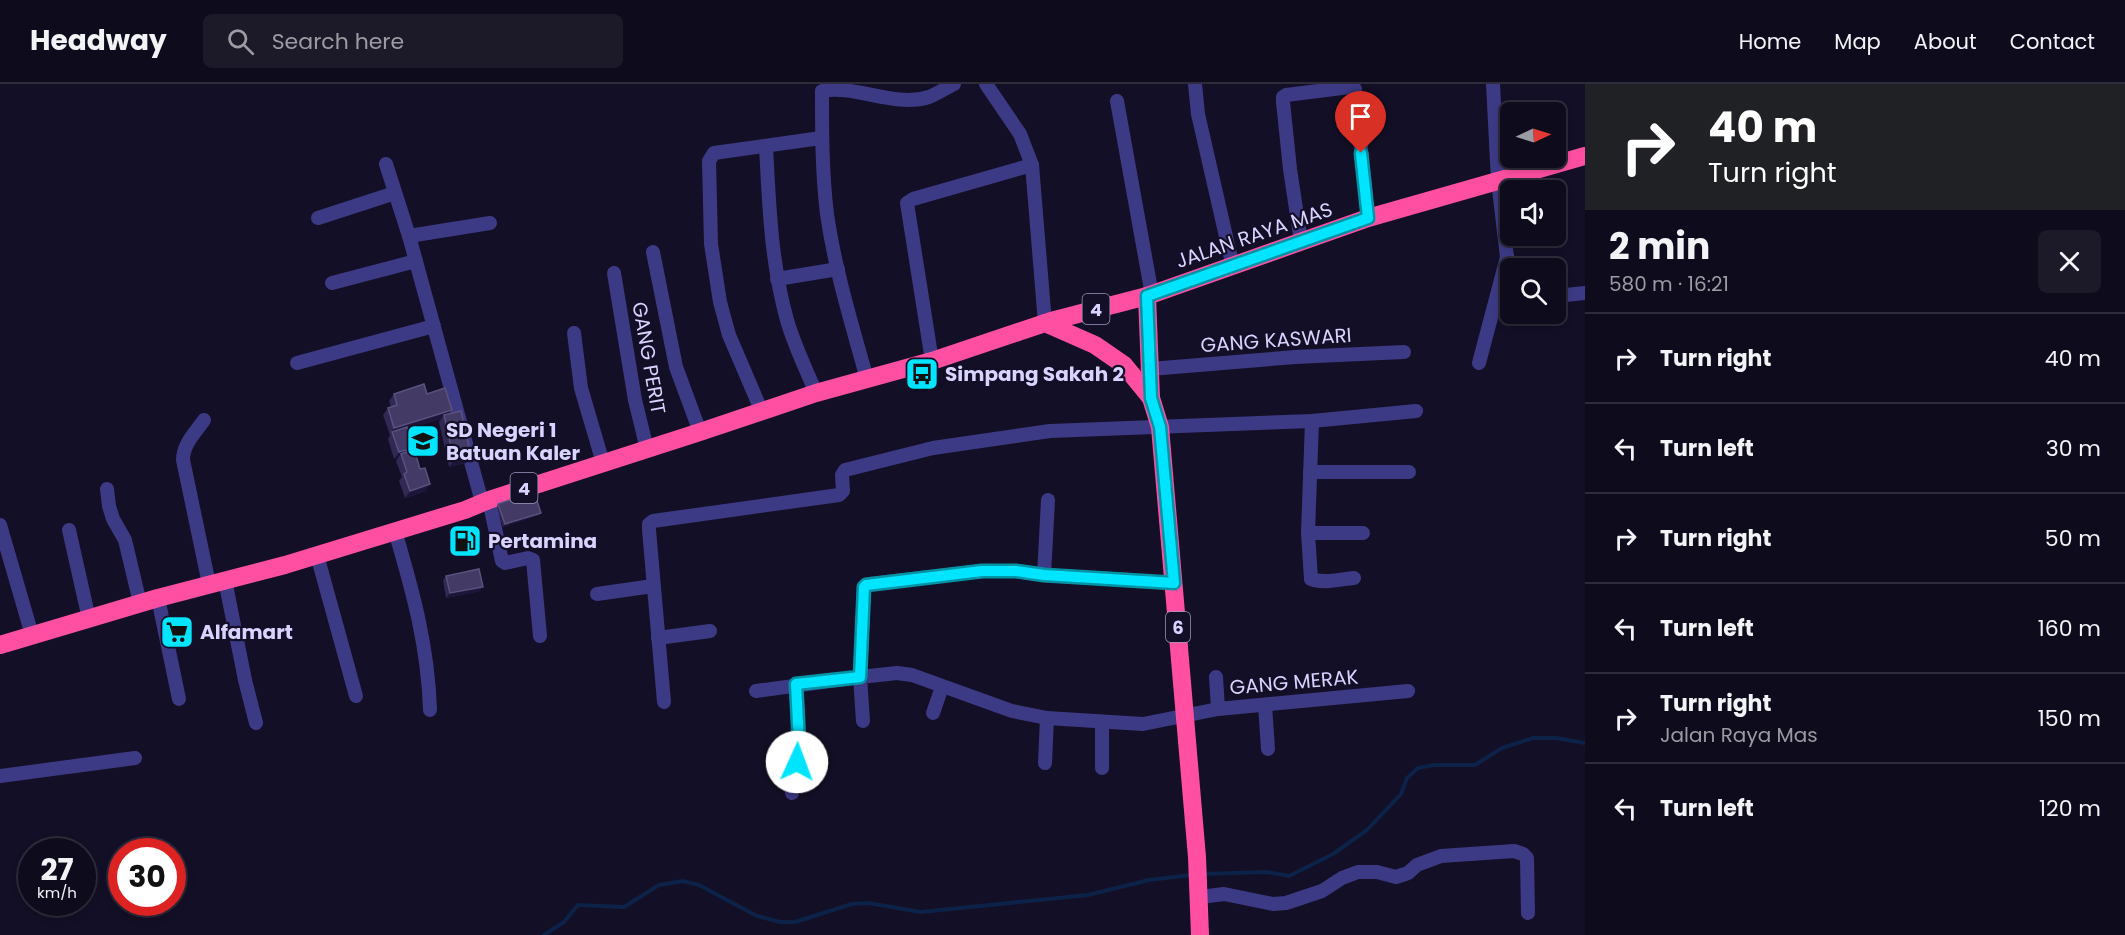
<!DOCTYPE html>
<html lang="en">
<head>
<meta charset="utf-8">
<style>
  body { margin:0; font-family:Poppins,sans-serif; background:#1c1929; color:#f1f3f6; height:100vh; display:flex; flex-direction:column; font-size:22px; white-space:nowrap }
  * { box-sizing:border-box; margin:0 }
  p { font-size:20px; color:#9b9ba3 }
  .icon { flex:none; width:33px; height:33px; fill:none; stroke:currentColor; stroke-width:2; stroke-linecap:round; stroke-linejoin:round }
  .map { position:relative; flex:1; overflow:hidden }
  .details { display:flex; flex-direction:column; background:#0e0b1c; width:540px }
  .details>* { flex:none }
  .guide { background:#202124; color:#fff; overflow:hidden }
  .needle { width:39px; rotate:86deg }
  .buttons { position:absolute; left:1500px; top:18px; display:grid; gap:12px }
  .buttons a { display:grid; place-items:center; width:66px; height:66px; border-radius:9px; background:#0e0b1c; box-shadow:0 3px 9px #0003,0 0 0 2px #2e2b3b; font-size:30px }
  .speed { position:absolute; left:18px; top:754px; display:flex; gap:12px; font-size:30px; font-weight:700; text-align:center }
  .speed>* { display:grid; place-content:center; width:78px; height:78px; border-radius:50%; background:#0e0b1c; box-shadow:0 3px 9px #0003,0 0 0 2px #2e2b3b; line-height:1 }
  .speed small { font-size:15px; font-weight:400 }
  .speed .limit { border:9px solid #d22; background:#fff; color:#111 }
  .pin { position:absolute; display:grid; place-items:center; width:51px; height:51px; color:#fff; margin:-62px -26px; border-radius:50% 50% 50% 0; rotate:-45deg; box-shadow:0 0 6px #0007 }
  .pin .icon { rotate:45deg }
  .me { position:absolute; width:66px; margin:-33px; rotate:2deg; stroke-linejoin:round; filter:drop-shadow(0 0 4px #0008) }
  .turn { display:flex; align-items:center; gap:21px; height:126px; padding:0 24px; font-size:27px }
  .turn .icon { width:78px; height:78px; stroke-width:2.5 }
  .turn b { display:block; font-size:42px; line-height:51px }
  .round { display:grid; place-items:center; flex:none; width:63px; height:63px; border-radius:9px; background:#1c1929 }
  .summary { display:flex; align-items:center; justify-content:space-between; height:102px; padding:0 24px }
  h1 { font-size:36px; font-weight:700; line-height:45px }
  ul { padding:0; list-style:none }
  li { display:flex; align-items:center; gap:18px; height:90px; padding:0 24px; border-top:2px solid #2e2b3b }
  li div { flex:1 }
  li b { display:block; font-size:22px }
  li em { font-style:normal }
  header { display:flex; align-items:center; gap:36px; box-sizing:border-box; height:84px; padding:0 30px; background:#0e0b1c; border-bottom:2px solid #2e2b3b }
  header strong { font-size:28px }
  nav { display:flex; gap:33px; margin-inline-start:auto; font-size:21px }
  .search { width:420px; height:54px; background:#1c1929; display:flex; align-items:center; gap:15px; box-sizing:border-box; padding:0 21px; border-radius:9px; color:#9b9ba3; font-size:22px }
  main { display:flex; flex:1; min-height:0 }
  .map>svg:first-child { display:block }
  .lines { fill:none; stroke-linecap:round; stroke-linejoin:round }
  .stream { stroke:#0c2248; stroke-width:4 }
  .minor { stroke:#3d3a85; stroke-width:14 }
  .highway { stroke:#ff4fa3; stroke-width:18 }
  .wall { fill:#312854 }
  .shaded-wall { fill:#1d163a }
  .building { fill:#433a66; stroke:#5a527e; stroke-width:1.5 }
  .route-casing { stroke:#0095a6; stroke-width:15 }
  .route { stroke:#00e5ff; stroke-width:10 }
  .labels { text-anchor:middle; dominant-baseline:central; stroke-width:4.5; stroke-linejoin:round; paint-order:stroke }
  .shield { fill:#130f26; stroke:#9e99be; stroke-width:1.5 }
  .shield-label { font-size:18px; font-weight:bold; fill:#d9d4ff }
  .street-label { font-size:20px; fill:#d9d4ff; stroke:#130f26 }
  .poi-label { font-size:20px; font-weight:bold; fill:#d9d4ff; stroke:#130f26; text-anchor:start }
</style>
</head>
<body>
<header>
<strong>Headway</strong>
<div class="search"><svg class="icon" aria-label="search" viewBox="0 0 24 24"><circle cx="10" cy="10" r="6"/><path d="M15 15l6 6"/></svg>Search here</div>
<nav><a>Home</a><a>Map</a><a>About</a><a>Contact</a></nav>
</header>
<main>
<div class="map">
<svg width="1585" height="851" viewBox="0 0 1585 851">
  <rect width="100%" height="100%" fill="#130f26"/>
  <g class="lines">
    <g class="stream">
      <path d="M1201,790L1267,788L1289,792L1333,770L1367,746L1401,710L1407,694L1418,684L1434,681H1475L1502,664L1533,654H1556L1585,659"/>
      <path d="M544,851L564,838L578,821L624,823L659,801L683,797L699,801L757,832L780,838H795L852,820L868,819L921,828L1088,811L1149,796L1191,791"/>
    </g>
    <g class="minor">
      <path d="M986,0L1020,50L1032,81L1045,239"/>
      <path d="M1195,0L1198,30L1233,183"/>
      <path d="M1493,0L1498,97L1507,173L1513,184"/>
      <path d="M1117,17L1152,211"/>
      <path d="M766,62C769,120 771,179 787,236C794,261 806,285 816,309"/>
      <path d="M386,80L409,152L482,418"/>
      <path d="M318,134L395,109"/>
      <path d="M409,152L490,139"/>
      <path d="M1301,158L1290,85L1283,18V13L1286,11L1350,3L1355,5L1368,134"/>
      <path d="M653,168L676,283L700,348"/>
      <path d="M614,189L635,316L647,365"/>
      <path d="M777,195L838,185"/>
      <path d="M332,199L416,177"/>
      <path d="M1556,212L1585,209"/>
      <path d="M574,249L581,304L603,379"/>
      <path d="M932,277L907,119L913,115L1032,81"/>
      <path d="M297,279L434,242"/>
      <path d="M1479,279L1507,173"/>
      <path d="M1150,285L1295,273L1404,268"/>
      <path d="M867,295C852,241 835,186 827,130C822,89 822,48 822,7C854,0 894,24 929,13C937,10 946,4 954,0"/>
      <path d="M762,328L729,251L720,218L711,160L709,77L714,69L821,54"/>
      <path d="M204,336C195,349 183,360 183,376L209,500"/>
      <path d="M1312,337L1308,449L1311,495C1323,500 1341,495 1354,494"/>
      <path d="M1310,388H1409"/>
      <path d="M107,405L109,422L113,435L125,456L140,519"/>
      <path d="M489,416L502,477L505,479L528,474L533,476L540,552"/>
      <path d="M0,441L32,551"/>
      <path d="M69,446L89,535"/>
      <path d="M395,447C413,508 428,562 430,626"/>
      <path d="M1308,449H1363"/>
      <path d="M317,471L356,612"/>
      <path d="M1044,491L1048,416"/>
      <path d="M225,496L245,596L256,639"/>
      <path d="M1174,499L1044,491L1016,487H982L869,500L864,503L860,593L897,589L912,591L1012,627L1047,634L1143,640L1218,625L1408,607"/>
      <path d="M597,510L653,502"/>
      <path d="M158,514L179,615"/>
      <path d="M658,554L710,547"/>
      <path d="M1216,593L1218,625"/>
      <path d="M756,607L860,593L863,637"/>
      <path d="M664,618L649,446V440L653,437L839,411L843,407L842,391L845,386L933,364L1050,347L1312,337L1416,327"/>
      <path d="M1265,621L1268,665"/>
      <path d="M933,629L942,603"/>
      <path d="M1102,638V684"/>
      <path d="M1045,679L1047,634"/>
      <path d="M0,692L135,674"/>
      <path d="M792,709L799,658L796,600"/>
      <path d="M1200,813L1224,810L1273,820L1286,819L1322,807L1342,794L1358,788H1377L1396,793L1408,789L1417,781L1441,772L1514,767L1523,770L1527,774L1528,829"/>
    </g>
    <g class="highway">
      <path d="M1147,212L1151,314L1160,343L1197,773L1200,851"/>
      <path d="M1045,239L1095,261L1124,281L1151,314"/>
      <path d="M0,561L158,514L285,481L465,426L489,416L700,348L816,309L932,277L1051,237L1147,212L1368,134L1585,72"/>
    </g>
  </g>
  <g class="wall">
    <path d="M394,310H427L449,330L466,379L449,383L439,338L441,335L408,345L413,364L411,366L426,407L405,414L399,397L402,393L396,377L398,374L394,375L388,355L390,351L383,331L388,324L391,323L389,317Z"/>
    <path d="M498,420L541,429L539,431L503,443L497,422Z"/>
    <path d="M446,492L480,507L446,514L443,496Z"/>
  </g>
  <g class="shaded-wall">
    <path d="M452,326L447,333L444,331L441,335L393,350L392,348L390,351L394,344Z"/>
    <path d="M413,364L408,370H401L398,374L394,375L399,368Z"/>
    <path d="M471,372L466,379L449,383L454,376Z"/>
    <path d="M430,400L426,407L405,414L410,407Z"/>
    <path d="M541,429L539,431L503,443L505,440Z"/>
    <path d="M483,503L480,507L446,514L450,509Z"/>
  </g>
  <g class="building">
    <path d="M424,300L427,310L445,304L452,326L394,344L388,324L397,321L394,310Z"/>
    <path d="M461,327L471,372L454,376L444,331Z"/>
    <path d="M407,343L413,364L399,368L392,348Z"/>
    <path d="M414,365L420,385L425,384L430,400L410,407L404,390L407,388L401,370Z"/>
    <path d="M534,408L541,429L505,440L498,420Z"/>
    <path d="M479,485L483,503L450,509L446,492Z"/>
  </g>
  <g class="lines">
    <g class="route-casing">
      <path id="route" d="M797,678L799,658L796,600L860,593L864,503L866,501L982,487H1016L1044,491L1174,499L1160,343L1151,314L1147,212L1368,134L1361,69"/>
    </g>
    <use href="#route" class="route"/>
  </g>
  <defs>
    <g id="bus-square" transform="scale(1.725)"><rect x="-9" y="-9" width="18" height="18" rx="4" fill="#00e5ff" stroke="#130f26"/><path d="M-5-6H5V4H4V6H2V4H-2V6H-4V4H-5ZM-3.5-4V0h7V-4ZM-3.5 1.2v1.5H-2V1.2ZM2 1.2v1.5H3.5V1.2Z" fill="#111"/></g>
    <g id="school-square" transform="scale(1.725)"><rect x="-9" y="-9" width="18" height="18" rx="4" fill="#00e5ff" stroke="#130f26"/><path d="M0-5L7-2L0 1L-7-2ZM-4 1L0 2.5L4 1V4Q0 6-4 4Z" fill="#111"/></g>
    <g id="fuel-square" transform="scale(1.725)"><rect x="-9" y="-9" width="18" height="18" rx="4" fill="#00e5ff" stroke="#130f26"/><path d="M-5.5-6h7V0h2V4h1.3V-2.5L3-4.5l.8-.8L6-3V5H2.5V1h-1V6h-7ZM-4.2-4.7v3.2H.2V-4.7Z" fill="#111"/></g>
    <g id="supermarket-square" transform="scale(1.725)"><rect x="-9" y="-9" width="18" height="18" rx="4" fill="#00e5ff" stroke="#130f26"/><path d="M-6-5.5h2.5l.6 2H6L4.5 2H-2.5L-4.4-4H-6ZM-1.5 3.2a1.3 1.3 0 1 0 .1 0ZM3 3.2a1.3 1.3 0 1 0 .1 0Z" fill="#111"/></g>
  </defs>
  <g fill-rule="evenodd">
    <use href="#bus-square" x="922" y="290"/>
    <use href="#school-square" x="423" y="357"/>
    <use href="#fuel-square" x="465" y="457"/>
    <use href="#supermarket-square" x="177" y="548"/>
  </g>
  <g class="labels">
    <g class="shield">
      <rect x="1082.5" y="210" width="27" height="30" rx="4.5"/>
      <rect x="510.5" y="389" width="27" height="30" rx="4.5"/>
      <rect x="1166" y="528" width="24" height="30" rx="4.5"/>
    </g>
    <g class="shield-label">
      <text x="1096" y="225">4</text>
      <text x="524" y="404">4</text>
      <text x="1178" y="543">6</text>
    </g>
    <g class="street-label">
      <text transform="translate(1254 151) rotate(-19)">JALAN RAYA MAS</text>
      <text transform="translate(1276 256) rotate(-4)">GANG KASWARI</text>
      <text transform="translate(649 274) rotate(80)">GANG PERIT</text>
      <text transform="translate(1294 598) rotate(-5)">GANG MERAK</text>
    </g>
    <g class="poi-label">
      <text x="945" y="290">Simpang Sakah 2</text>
      <text x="446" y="346">SD Negeri 1<tspan x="446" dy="23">Batuan Kaler</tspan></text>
      <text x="488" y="457">Pertamina</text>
      <text x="200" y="548">Alfamart</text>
    </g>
  </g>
</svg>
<div class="buttons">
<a><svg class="needle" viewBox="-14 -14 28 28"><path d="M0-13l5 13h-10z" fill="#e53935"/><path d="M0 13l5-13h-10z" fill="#9b9ba3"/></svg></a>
<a><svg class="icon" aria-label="sound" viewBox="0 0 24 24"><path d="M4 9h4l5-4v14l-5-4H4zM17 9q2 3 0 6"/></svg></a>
<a><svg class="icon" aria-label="search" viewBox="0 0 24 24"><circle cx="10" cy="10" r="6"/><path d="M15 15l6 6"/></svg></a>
</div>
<div class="speed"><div>27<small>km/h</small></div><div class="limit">30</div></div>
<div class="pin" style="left:1361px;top:69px;background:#d93025"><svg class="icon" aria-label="arrive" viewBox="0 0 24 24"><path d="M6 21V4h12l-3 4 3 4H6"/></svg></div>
<svg class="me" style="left:797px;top:678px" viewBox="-20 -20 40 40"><circle r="19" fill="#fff"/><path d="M0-13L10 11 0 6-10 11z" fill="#00e5ff"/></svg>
</div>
<section class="details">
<div class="guide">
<div class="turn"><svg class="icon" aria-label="right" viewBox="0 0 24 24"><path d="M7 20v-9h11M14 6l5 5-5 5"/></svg><div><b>40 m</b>Turn right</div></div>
</div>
<div class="summary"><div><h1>2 min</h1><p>580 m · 16:21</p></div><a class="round"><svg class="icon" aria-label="close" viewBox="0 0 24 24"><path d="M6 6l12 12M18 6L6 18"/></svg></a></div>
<ul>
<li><svg class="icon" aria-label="right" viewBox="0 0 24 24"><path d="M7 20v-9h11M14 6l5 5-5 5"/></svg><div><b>Turn right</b></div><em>40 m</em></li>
<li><svg class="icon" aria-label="left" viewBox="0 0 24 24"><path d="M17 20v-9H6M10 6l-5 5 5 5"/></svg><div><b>Turn left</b></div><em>30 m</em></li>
<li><svg class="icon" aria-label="right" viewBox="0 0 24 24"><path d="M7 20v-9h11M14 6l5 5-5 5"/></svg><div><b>Turn right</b></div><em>50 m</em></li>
<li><svg class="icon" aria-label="left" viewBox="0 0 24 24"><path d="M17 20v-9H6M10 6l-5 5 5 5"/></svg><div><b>Turn left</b></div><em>160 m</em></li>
<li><svg class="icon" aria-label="right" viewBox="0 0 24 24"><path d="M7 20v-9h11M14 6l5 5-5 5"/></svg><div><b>Turn right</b><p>Jalan Raya Mas</p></div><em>150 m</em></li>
<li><svg class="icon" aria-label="left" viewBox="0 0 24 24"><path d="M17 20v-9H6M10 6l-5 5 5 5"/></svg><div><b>Turn left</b></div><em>120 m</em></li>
</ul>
</section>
</main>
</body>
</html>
